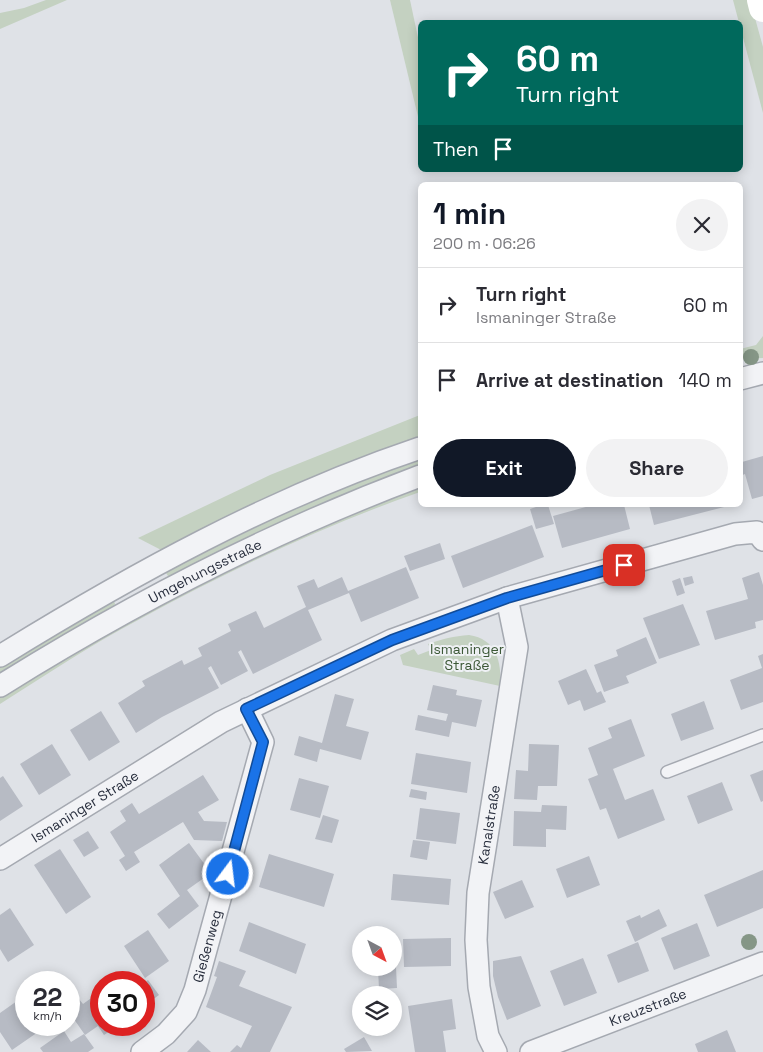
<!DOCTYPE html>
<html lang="en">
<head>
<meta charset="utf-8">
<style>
  body { margin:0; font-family:"Space Grotesk",sans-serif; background:#f2f2f3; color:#2b2b33; height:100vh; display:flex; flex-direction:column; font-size:19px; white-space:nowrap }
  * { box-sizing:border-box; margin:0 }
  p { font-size:16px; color:#7c7c81 }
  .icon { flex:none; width:28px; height:28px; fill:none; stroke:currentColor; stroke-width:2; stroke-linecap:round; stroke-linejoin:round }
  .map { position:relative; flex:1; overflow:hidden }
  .drawer { position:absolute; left:418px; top:182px; width:325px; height:325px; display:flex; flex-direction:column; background:#fff; border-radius:8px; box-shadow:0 2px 12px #0003 }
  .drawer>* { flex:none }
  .guide { position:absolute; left:418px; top:20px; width:325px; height:152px; border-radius:8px; box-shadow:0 2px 12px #0003; background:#00695c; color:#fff; overflow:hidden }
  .needle { width:32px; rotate:139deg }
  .buttons { position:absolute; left:352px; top:926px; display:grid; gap:10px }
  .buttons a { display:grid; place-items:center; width:50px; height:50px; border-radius:50%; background:#fff; box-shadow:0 2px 12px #0003; font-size:25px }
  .speed { position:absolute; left:15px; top:971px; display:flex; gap:10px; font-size:25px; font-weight:700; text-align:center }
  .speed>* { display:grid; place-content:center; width:65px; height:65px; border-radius:50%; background:#fff; box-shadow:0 2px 12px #0003; line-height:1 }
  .speed small { font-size:12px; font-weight:400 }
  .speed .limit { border:8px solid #d22; background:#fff; color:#111 }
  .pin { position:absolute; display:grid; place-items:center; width:42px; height:42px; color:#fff; margin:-21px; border-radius:10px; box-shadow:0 2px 8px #0006 }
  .me { position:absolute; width:55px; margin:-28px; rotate:15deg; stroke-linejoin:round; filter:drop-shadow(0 0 4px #0008) }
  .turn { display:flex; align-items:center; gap:18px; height:105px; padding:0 15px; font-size:22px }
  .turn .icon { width:65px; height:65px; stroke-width:2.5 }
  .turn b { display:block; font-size:35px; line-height:42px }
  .then { display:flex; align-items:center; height:48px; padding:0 15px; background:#0003; gap:10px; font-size:19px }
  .round { display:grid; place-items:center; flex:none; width:52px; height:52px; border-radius:26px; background:#f2f2f3 }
  .head { display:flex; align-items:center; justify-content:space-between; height:85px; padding:0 15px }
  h1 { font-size:30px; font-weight:600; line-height:38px; color:#111827 }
  .cta { display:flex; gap:10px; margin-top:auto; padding:10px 15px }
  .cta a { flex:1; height:58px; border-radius:30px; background:#111827; color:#fff; font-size:20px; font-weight:600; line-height:58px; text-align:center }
  .cta a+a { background:#f2f2f3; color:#2b2b33 }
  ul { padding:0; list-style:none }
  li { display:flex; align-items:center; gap:15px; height:75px; padding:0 15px; border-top:1px solid #e1e1e2 }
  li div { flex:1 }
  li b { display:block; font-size:19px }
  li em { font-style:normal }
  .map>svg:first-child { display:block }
  .green { fill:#c4d1c1 }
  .building { fill:#b7bbc4 }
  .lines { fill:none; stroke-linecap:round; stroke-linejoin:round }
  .lane-casing { stroke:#a5a9b1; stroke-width:14 }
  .street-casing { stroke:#a5a9b1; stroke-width:24 }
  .lane { stroke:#f2f3f6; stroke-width:11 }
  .street { stroke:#f2f3f6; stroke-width:21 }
  .secondary { stroke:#fff; stroke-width:28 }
  .tree { fill:#859686 }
  .route-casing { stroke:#114b97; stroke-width:12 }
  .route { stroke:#1a73e8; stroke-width:9 }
  .labels { text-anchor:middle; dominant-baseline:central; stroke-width:4; stroke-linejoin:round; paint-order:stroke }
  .street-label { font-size:14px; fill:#292f3e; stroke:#eff1f5 }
  .park-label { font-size:14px; fill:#3c5837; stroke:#eff1f5 }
</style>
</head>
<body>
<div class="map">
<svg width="763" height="1052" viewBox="0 0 763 1052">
  <rect width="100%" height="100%" fill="#dfe2e7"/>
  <g class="green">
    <path d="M46,0H67L0,29V13L24,8Z"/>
    <path d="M390,0H410L420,47V125Z"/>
    <path d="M733,0H750L763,47V113Z"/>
    <path d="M763,336V358L740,359V349L756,345Z"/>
    <path d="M420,415V440L165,552L138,538L270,475Z"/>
    <path d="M420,457V467L172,576H168L166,573L167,569C250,528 333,489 420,457Z"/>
    <path d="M420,483V492C323,526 230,570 140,619C92,644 46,675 0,704V693L190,584Z"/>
    <path d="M110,600L114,601L115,604L113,609L0,676V665Z"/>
    <path d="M469,635C496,639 502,661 500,686L403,665L400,655L414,649L418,655L431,650L428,644C442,639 454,636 469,635Z"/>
  </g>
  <g class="building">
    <path d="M763,456V496L752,499L745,474L740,476V457L742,462Z"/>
    <path d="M542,505H548L554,524L536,529L530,509Z"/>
    <path d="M593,505H624L630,529L562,548L553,516Z"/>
    <path d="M649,505H728V506L654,525Z"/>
    <path d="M532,525L544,557L463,588L451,556Z"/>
    <path d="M440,543L445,559L410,571L404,556Z"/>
    <path d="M406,567L419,598L361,622L349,593L308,610L322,640L253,674L241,650L238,652L248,671L221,685L211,666L208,668L219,688L162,717L136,733L118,703L145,686L142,681L182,660L184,665L202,656L198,648L231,631L228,624L256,611L264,628L306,607L297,586L314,579L318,588L342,577L348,591Z"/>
    <path d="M759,572L763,585V620L755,622L756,628L715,640L706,611L748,599L742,578Z"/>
    <path d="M692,576L694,583L685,586L683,578Z"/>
    <path d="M680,578L685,593L677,596L672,581Z"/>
    <path d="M683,604L700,645L659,659L643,618Z"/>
    <path d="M646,637L657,663L626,676L629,683L604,692L594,665L618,656L616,650Z"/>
    <path d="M763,654V702L741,710L730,680L762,668L758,656Z"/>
    <path d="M586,669L597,693L582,700L601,691L606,702L584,711L580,700L568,705L558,681Z"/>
    <path d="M433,685L457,690L456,695L482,700L476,727L452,722L449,737L415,730L418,715L446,721L448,714L427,710Z"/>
    <path d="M335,694L354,699L346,726L369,732L361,760L320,749L317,762L294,755L299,736L322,743Z"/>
    <path d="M704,701L714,729L681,741L671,714Z"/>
    <path d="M101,711L120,742L89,761L70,730Z"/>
    <path d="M631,719L645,756L613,769L625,800L653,789L665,820L618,839L606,808L600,810L588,779L598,775L588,748L612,738L608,728Z"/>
    <path d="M52,744L71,775L39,795L20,764Z"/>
    <path d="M529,744L559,745L557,786H538L537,800L514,799L516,770L528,771Z"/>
    <path d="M416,753L471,762L467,793L411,784Z"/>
    <path d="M763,770V801L761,802L750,775Z"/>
    <path d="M203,775L219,800L198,812L204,821L227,822L222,841L194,840L183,822L134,852L140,862L126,871L119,860L125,856L110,832L126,821L120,811L132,803L139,814Z"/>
    <path d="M3,776L23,806L0,821V778Z"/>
    <path d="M299,778L329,786L320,818L290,810Z"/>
    <path d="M722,782L733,810L698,824L687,796Z"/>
    <path d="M411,789L427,792L426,800L409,797Z"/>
    <path d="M542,805L567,806L566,830L546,829V847L513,846L514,811L541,812Z"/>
    <path d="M420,808L460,813L456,844L416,839Z"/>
    <path d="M323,815L339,820L332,843L315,839Z"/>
    <path d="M88,831L99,848L84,857L73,840Z"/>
    <path d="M413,840L430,842L427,860L410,857Z"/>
    <path d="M189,843L211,873L187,890L199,906L169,929L157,914L180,896L159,865Z"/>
    <path d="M60,849L91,897L66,914L34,865Z"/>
    <path d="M269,854L334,874L324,907L259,887Z"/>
    <path d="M589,856L600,885L567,898L556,869Z"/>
    <path d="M763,870V908L717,927L704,895Z"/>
    <path d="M393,874L451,879L449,905L391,900Z"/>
    <path d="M522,880L534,907L505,919L493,892Z"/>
    <path d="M10,908L34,945L8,962L0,949V915Z"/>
    <path d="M659,909L667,926L635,942L626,921L640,915L641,918Z"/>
    <path d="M249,922L306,944L296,974L239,951Z"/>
    <path d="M697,923L710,956L674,970L661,938Z"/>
    <path d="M148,930L169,961L145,978L124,946Z"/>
    <path d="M451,938V966L404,967L403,939Z"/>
    <path d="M638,942L649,971L618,983L607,955Z"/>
    <path d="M521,956L541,1006L507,1020L498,997L493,976V961Z"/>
    <path d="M583,958L597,993L564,1006L550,971Z"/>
    <path d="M219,961L246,971L239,986L292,1007L270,1052H230L237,1045L241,1048L252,1026L206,1007L217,977L214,976Z"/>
    <path d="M396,967L397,988L379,989L378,969Z"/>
    <path d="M148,980L159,995L144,1006V983Z"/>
    <path d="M101,991V1025H119L104,1035L98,1026L85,1035L69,1012V1006L79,999L83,1004Z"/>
    <path d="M452,999L456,1029L443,1031L446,1052H415L408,1006Z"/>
    <path d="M17,1001L26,1015V1025H33L38,1032L12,1050L0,1032V1013Z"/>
    <path d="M727,1030L736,1052H698L695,1044Z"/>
    <path d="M64,1031L71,1042L84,1034L94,1048L88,1052H43L40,1048Z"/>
    <path d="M364,1037L372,1051L346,1052L344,1049Z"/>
    <path d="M198,1040L211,1052H187Z"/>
  </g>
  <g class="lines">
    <g class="lane-casing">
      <path id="lane" d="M667,772L763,735"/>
    </g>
    <g class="street-casing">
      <g id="street">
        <path d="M740,379L763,373"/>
        <path d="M0,656C133,574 271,498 420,448"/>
        <path id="s1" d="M0,686C133,603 273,531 420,476"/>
        <path id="s2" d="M0,859L221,722L392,640L507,598L735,534L757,532L763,540"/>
        <path id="s3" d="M142,1052L166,1034L186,1012L195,990L263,742L247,709"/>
        <path id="s4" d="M496,1052L488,1036L479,987L476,940L478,893L517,647L507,598"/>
        <path id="s5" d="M531,1052L763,963"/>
      </g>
    </g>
    <use href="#lane" class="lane"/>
    <use href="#street" class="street"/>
    <path class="secondary" d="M761,0L763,8"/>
  </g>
  <g class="tree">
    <circle cx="751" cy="357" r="8"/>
    <circle cx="749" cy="942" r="8"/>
  </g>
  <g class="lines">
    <g class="route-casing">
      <path id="route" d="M228,874L263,742L246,709L392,640L507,598L624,565"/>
    </g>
    <use href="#route" class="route"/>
  </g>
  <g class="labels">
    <g class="street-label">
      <text stroke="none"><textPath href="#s1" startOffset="235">Umgehungsstraße</textPath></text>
      <text stroke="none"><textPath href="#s2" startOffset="100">Ismaninger Straße</textPath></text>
      <text stroke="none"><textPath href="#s4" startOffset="231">Kanalstraße</textPath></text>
      <text stroke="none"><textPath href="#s3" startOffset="129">Gießenweg</textPath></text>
      <text stroke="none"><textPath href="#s5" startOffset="125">Kreuzstraße</textPath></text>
    </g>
    <g class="park-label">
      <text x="467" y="649">Ismaninger<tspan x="467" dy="16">Straße</tspan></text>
    </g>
  </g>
</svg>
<div class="buttons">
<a><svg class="needle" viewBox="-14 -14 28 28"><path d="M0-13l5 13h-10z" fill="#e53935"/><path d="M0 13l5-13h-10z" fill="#7c7c81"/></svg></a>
<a><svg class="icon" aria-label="layers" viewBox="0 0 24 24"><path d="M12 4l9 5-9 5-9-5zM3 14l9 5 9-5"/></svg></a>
</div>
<div class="speed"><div>22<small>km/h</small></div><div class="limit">30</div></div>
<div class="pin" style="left:624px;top:565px;background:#d93025"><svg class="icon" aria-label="arrive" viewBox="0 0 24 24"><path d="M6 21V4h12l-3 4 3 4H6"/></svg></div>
<svg class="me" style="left:228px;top:874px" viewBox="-20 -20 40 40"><circle r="17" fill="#1a73e8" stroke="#fff" stroke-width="3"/><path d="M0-11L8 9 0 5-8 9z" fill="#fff"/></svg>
<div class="guide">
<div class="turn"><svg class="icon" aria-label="right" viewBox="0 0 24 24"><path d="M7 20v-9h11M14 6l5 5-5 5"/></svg><div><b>60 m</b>Turn right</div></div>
<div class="then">Then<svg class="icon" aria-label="arrive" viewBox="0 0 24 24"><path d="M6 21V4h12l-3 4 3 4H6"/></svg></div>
</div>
<section class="drawer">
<div class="head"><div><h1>1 min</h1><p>200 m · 06:26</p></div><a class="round"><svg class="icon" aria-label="close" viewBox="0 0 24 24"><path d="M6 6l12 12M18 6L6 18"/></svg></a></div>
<ul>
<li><svg class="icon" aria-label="right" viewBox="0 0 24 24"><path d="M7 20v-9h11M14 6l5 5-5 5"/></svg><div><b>Turn right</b><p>Ismaninger Straße</p></div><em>60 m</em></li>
<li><svg class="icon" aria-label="arrive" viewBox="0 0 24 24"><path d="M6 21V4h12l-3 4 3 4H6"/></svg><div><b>Arrive at destination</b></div><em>140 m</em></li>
</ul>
<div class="cta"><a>Exit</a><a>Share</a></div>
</section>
</div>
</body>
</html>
